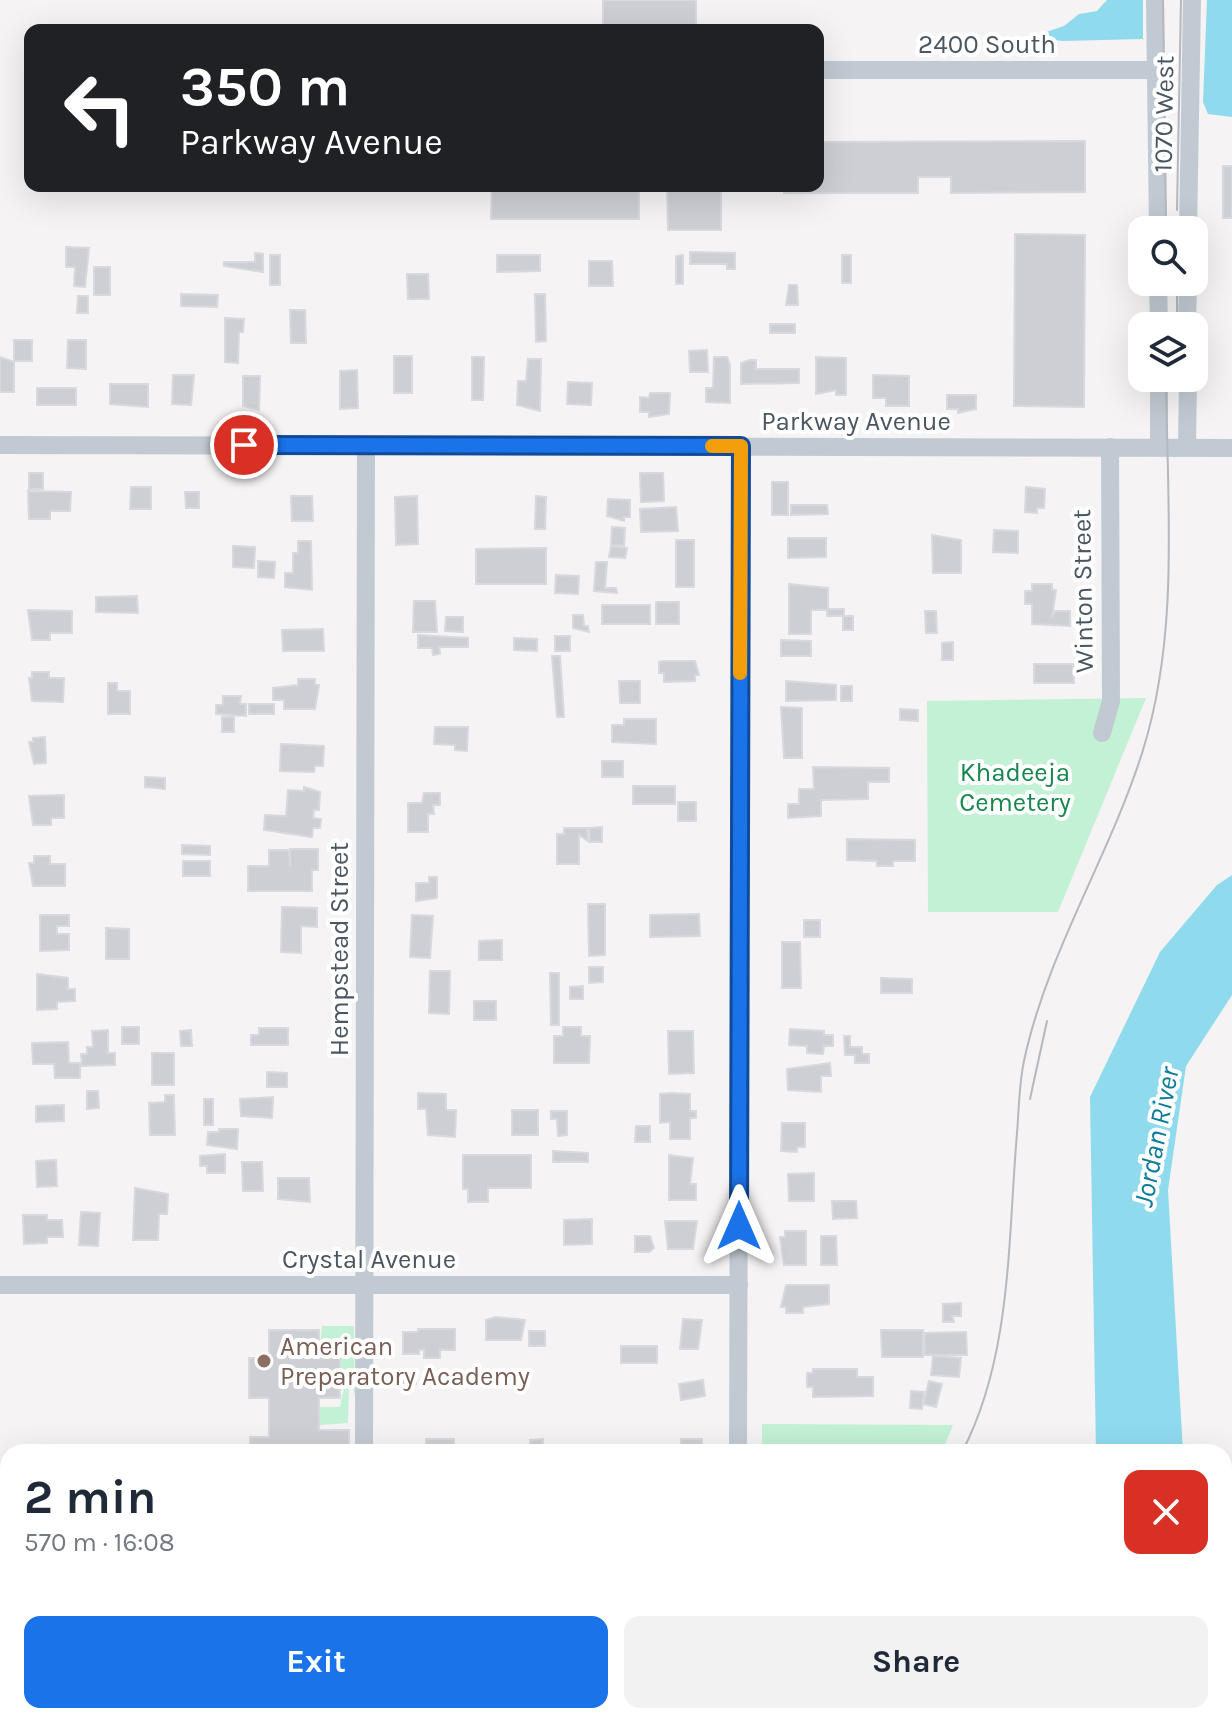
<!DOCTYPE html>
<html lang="en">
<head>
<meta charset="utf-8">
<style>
  body { margin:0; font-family:Karla,sans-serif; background:#f2f2f3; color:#1f2937; height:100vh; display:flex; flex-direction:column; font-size:30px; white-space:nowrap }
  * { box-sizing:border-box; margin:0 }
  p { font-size:26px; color:#747a83 }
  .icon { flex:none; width:44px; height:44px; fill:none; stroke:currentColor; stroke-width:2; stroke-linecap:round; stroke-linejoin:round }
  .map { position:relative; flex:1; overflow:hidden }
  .drawer { position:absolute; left:0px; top:1444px; width:1232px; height:280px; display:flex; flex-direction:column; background:#fff; border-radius:24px 24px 0 0; box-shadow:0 8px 32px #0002 }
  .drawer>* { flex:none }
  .top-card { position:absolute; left:24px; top:24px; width:800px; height:168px; border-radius:16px; box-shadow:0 8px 32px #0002; background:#202124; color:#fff; overflow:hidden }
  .tools { position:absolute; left:1128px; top:216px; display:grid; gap:16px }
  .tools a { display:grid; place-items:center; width:80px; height:80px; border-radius:16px; background:#fff; box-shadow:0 8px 32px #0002; font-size:40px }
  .pin { position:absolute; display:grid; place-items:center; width:68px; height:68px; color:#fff; margin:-34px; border:4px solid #fff; border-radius:50%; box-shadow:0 2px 8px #0007 }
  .me { position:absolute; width:88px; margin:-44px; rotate:0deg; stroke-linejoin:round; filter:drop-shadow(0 0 6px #0008) }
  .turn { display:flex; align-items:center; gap:28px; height:168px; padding:0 24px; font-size:36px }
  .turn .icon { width:104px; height:104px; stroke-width:2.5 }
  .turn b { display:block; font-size:56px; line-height:68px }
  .round { display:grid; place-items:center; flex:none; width:84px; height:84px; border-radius:16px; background:#f2f2f3 }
  .overview { display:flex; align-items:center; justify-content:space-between; height:136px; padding:0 24px }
  h1 { font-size:48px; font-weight:700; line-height:60px }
  .primary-button { display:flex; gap:16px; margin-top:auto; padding:16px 24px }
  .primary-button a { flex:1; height:92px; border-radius:16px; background:#1a73e8; color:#fff; font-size:32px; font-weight:700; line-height:92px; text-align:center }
  .primary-button a+a { background:#f2f2f3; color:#1f2937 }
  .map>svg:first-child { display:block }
  .green { fill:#c3f1d5 }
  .water { fill:#90daee }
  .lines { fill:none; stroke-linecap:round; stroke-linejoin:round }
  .canal { stroke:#90daee; stroke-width:16 }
  .building { fill:#cdcfd5; stroke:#d7d9de; stroke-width:2 }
  .minor { stroke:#c1cad2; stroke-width:18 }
  .tram { stroke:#b5b8bd; stroke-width:2 }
  .route-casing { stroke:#114b97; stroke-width:20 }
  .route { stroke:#1a73e8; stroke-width:14 }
  .slow { stroke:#f59e0b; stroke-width:14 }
  .education-dot { fill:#8d6e63; stroke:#fff; stroke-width:3 }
  .labels { text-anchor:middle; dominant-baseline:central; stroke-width:8; stroke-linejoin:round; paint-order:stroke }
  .street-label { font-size:26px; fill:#4a5661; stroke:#fff }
  .park-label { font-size:26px; fill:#17864f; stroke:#fff }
  .education-label { font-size:26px; fill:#785e54; stroke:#fff; text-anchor:start }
  .water-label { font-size:28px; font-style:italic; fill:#0c7c9b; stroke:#fff }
</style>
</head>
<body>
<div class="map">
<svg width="1232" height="1724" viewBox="0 0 1232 1724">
  <rect width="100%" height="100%" fill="#f5f3f3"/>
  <g class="green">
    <path d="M1146,698L1058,912H928L927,701Z"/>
    <path d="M322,1326H354L355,1396L351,1382L341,1371V1357L319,1358Z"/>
    <path d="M345,1383L349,1384L348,1423L319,1425V1407H340Z"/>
    <path d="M762,1424L953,1425L942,1452H762Z"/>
  </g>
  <g class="water">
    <path d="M1107,0H1143V39L1063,41L1052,40L1046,32L1064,26L1079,14L1097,11Z"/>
    <path d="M1207,0H1232V117L1208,114L1203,102Z"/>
    <path d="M1232,875V995L1186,1066L1168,1190L1183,1452H1096L1090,1097L1160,952L1217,885Z"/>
    <path d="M1111,1716H1198L1199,1724H1111Z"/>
  </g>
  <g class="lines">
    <path class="canal" d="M811,1724L837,1716"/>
  </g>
  <g class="building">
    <rect x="603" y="0" width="93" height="30"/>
    <path d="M1085,141V192L951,193V177H918V193H784V186H818V142Z"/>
    <rect x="1223" y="166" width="9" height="52"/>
    <path d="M492,186H639V219H491Z"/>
    <path d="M667,186H721V230H668Z"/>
    <path d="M1015,234L1085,235L1084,407L1014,406Z"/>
    <path d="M66,247L89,248L85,287L74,286L75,267H66Z"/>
    <path d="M690,252L735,253V269H727V264H690Z"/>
    <path d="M255,253L263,254V272L224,266V262H255Z"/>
    <rect x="270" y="255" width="10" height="30"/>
    <path d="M497,255H540V271L497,272Z"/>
    <path d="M683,255V284H676V256Z"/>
    <rect x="842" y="255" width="9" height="28"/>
    <path d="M589,261H612L613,286H589Z"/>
    <rect x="94" y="267" width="16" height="28"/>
    <path d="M407,274H428L429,299H408Z"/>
    <path d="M789,285H797L798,305H786Z"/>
    <path d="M181,294L218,295L217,307L181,306Z"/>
    <path d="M535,294H545L546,341L536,342Z"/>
    <path d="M78,296H88V313H77Z"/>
    <path d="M290,310H305L306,343H291Z"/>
    <path d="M225,318L244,319L243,332H239L238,363L225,362Z"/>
    <rect x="770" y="324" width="25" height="9"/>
    <rect x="14" y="340" width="18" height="21"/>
    <path d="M68,340H86V369L67,368Z"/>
    <path d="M707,350L708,372H690L689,351Z"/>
    <rect x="394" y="356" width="18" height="37"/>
    <path d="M0,357L14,362V392H0Z"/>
    <path d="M472,357H484L483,400H472Z"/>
    <path d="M714,357H727L730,365V403L706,402V388H713Z"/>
    <path d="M816,357L846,358V395H836V390L816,394Z"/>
    <path d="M528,359H541L540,411L517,405L518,381H526Z"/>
    <path d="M750,360H756V369H799V383L741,384V363Z"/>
    <path d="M357,370L358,408L340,409V371Z"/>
    <path d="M173,375H194L191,405L172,404Z"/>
    <path d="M873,375L909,376V406H886V398H873Z"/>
    <path d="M243,376H260L259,410L243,406Z"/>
    <path d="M568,382L592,383L591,405L567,404Z"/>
    <path d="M110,384H148V407L110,404Z"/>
    <rect x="37" y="388" width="39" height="17"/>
    <path d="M650,393H670L669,414L649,417V412H640V397L649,398Z"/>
    <path d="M947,395H976V409L958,413V409H947Z"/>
    <rect x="29" y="473" width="14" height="16"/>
    <path d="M640,473H663L664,501L641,502Z"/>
    <rect x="772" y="482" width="16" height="33"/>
    <path d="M131,487H151V509H130Z"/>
    <path d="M1026,487L1045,489L1044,508H1037V513L1025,512Z"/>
    <path d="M28,491L71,492L70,511H50V519H29Z"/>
    <path d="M185,492H199V508H186Z"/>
    <path d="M291,496H312L313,521H292Z"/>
    <path d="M417,496L418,544L396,545L395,497Z"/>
    <path d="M536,496L546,497L545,529H535Z"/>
    <path d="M608,499L630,500V517H624V521L607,516Z"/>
    <path d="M791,505H827L828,514L791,515Z"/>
    <path d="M676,507L678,531L641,532L640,509Z"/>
    <path d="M612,527L625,528L624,546L611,545Z"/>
    <path d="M994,530L1018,531V553L993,552Z"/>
    <path d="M932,535L961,540V573H933Z"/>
    <path d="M788,538H826V557L788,558Z"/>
    <rect x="676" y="540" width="18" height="47"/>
    <path d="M298,541H311L312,590L285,587V573H293V553H298Z"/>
    <path d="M233,546L255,547L254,568L233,567Z"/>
    <path d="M611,546L627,548L625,558L609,557Z"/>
    <path d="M546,548V584H476V549Z"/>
    <path d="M258,561L275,562L274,578L258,577Z"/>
    <path d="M596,562H607L605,588H616L617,593L594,591Z"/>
    <path d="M556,575L579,576L578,594L555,593Z"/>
    <path d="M789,584L828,588V609H844V616H853V630H843V616H827V610H811V634H789Z"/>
    <path d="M1032,584H1052V590H1056L1052,618L1055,611H1070V626L1032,624V604H1025V591H1032Z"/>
    <path d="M137,596L138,613L96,612V597Z"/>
    <path d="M414,601H435L437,632H413Z"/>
    <rect x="656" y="602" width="23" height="22"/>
    <rect x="602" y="605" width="48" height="19"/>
    <path d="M28,610L72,611V633H50V640H32Z"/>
    <path d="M925,611H936L937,633H926Z"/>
    <path d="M573,615H583L584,626H588L589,632L573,628Z"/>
    <path d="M446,617H463V632L445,631Z"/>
    <path d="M323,629L324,651H283L282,630Z"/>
    <path d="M418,635L468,638V647H439L440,654L433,655L432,648H418Z"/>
    <rect x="555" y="636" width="15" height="15"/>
    <path d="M514,638L537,639V651L514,650Z"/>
    <path d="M781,640L811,641V656H781Z"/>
    <path d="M953,642V660H942V643Z"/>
    <path d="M552,656H560L564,717H557Z"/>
    <path d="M664,661H695L699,675H695V681L664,682V673H659V662Z"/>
    <path d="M1034,664H1073L1074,683H1034Z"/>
    <path d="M32,672H49V678H64L63,702L32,701L29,678H32Z"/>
    <path d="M298,679H315V685H319L315,709H284V700H273V688L298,685Z"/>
    <path d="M619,681H640V703H620Z"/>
    <path d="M786,681L836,685V700L786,701Z"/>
    <path d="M108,683H117V691H130V714H108Z"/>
    <rect x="841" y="686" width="11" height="15"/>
    <path d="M223,696H241L240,704H246V716L216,714V705H223Z"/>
    <rect x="249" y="704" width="25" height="10"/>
    <path d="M781,707L802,708V758H784Z"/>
    <path d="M900,709L918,710V721L900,720Z"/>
    <rect x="222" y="717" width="12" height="15"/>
    <path d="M624,719H656V744L612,742V725H624Z"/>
    <path d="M435,727H468L467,751L455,750V745L434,744Z"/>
    <path d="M45,737L46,763L34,764L29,742H33V738Z"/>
    <path d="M281,744L324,746L323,766H315L314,772L280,771Z"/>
    <rect x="602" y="761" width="21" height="16"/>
    <path d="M813,767L889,768V782H868V799L821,800V816L788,818V804H799V789H814Z"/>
    <path d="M145,777L165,778V789L145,787Z"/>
    <rect x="633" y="786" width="42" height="18"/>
    <path d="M304,787L320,792L319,810H314L313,818L321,819L320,828H313L312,837L264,830L265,815L286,816L288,790L304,791Z"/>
    <path d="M424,793H440V805H433L434,814H428V832H408V803H422Z"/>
    <path d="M64,795V818H51V825H33L29,796Z"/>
    <rect x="678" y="802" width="18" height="19"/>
    <path d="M602,827V842H590L589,828Z"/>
    <path d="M564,828H587L588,841L579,835V864H557V834H564Z"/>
    <path d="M847,839L915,840V861H893V866H877V861L847,860Z"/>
    <path d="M182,845L210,846V855L182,854Z"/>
    <path d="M290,849H318V870H312V891H248V866H269V850H289L290,866Z"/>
    <path d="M34,856H50V864H65V886H33L29,863H34Z"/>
    <rect x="183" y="861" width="27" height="15"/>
    <path d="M429,877H437V898L416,901V883H429Z"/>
    <path d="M588,904H605V955L589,956Z"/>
    <path d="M282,907L317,908V927L301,926V953L281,952Z"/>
    <path d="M699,914L700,936L650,937V915Z"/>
    <path d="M40,915H69V926H57V934H69V950L40,951Z"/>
    <path d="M412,915L433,916L430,958L410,957Z"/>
    <rect x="804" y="920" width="16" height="17"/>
    <path d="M106,928L129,929V959H106Z"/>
    <path d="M502,940V960H479V941Z"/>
    <path d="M782,942H800L801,988H782Z"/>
    <path d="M589,967H603V982L589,983Z"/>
    <path d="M430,971H450L449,1014L429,1013Z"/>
    <path d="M550,973H559V1025H551Z"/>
    <path d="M37,974L68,978V989H75V1001L57,1002V1009L37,1010Z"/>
    <path d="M881,978L912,979V993H881Z"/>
    <path d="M583,986V999H570V987Z"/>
    <rect x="474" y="1001" width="22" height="19"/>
    <rect x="122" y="1027" width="17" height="17"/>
    <path d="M563,1027H581V1036H590L589,1063H554V1036H563Z"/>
    <path d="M259,1028H288V1045H251V1035H259Z"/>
    <path d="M790,1029L824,1031V1035H833V1046H824L823,1054L807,1053V1046L789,1045Z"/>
    <path d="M108,1030V1053H115V1065L82,1066L81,1054H87V1047H93L92,1031Z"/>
    <path d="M191,1030L192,1046H181L180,1031Z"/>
    <path d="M668,1031H693L694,1073L669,1074Z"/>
    <path d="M844,1036H850V1047H862V1054H869V1063H855V1055H845Z"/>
    <path d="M68,1042L69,1063H80V1078H55L54,1064H33L32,1043Z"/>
    <rect x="152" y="1053" width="22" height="32"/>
    <path d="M830,1063L831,1076H821V1092L788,1090L787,1069Z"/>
    <path d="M267,1072L287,1073V1087H267Z"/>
    <path d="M87,1091H98L99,1108L87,1109Z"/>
    <path d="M418,1093L446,1094V1110H456L455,1137L428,1135L426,1109H418Z"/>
    <path d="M671,1093L690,1094V1111H696V1118H690V1139H670V1122L660,1123V1094Z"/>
    <path d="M165,1095H174L175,1135H150L149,1103L165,1102Z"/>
    <path d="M273,1097L272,1118L241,1116L240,1099Z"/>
    <rect x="204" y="1099" width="9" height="26"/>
    <path d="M64,1105V1121L36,1122V1106Z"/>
    <rect x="512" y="1110" width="26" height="25"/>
    <path d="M551,1111H567V1135L558,1136L557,1119H551Z"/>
    <path d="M782,1123H805V1147H797V1152L781,1151Z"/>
    <path d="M636,1126H650V1142H635Z"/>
    <path d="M219,1129H238L237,1149L207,1145L208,1132H219Z"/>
    <path d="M553,1151L588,1153V1162H553Z"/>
    <path d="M225,1154V1173H207V1166H200V1156Z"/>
    <path d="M463,1155H531V1188H488V1202H468V1189H463Z"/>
    <path d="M669,1155L693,1158L690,1184H696V1200H669Z"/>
    <path d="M56,1160L57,1186L37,1187L36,1161Z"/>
    <path d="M242,1162H262L263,1191H243Z"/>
    <path d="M814,1173V1201H789L788,1174Z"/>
    <path d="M278,1178H309L310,1202L278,1199Z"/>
    <path d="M135,1188L168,1194L167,1214H159L158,1240H133Z"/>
    <path d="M832,1201H856L857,1218L833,1219Z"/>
    <path d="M81,1212L100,1213L98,1246L79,1245Z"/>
    <path d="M23,1215H47V1220H62L63,1237H47V1243L24,1244Z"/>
    <path d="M592,1219V1244L564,1245V1220Z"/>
    <path d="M665,1221H697L693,1249H668Z"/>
    <path d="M785,1231H806V1265H784L780,1237H785Z"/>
    <path d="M635,1236H650L654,1248L649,1252H635Z"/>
    <path d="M821,1236H836L837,1265H821Z"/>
    <path d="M786,1285H829V1304L803,1307V1313H786V1307H781Z"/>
    <path d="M961,1303V1316H952L954,1322H943V1304Z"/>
    <path d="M496,1317L525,1320L521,1340H486V1320Z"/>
    <path d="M683,1319L702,1320L698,1349H680Z"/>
    <path d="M418,1329H455V1350H440V1358H424V1350H419V1354H403V1332H418Z"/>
    <path d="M269,1330H319V1358H340V1398H319V1430H349V1452H250V1437H269V1398H249V1358H269Z"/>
    <path d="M881,1330H923V1357H882Z"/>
    <rect x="529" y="1331" width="16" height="15"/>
    <path d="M966,1332L967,1355H925L924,1333Z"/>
    <rect x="621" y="1346" width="36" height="17"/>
    <path d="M933,1356L961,1358L959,1377L931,1375Z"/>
    <path d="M813,1369H857V1377H873V1396L813,1397V1387H807V1373H813Z"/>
    <path d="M415,1373L416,1384L386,1386L385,1375Z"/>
    <path d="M703,1380L705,1396L681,1400L679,1384Z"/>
    <path d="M929,1381L942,1384L936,1407L923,1404Z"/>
    <path d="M911,1391L924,1392L922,1409L910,1408Z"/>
    <rect x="426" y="1439" width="28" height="13"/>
    <path d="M543,1439V1452H530V1440Z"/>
    <rect x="681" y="1439" width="21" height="13"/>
  </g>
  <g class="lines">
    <g class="minor">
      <path d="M1155,0L1158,230"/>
      <path d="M818,70H1155"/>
      <path d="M1188,230L1192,0"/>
      <path d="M1158,282L1159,326"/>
      <path d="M1187,326L1188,282"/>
      <path d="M1159,378V447"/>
      <path d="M0,445L1232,448"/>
      <path d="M1187,447L1188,378"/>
      <path d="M1102,733L1111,701L1110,447"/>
      <path d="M0,1285H739"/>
      <path d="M364,1452L366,446"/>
      <path d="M738,1452L741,446"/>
    </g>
    <g class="tram">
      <path d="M1163,0L1166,230"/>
      <path d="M1177,210L1181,0"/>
      <path d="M1177,326V282"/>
      <path d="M1030,1099L1047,1021"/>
      <path d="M962,1452C1012,1357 1008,1238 1017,1133C1019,1109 1019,1084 1024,1061C1047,952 1110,856 1143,750C1180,632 1167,500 1166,378"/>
      <path d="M416,1724L456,1716"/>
      <path d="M463,1724L503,1716"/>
    </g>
  </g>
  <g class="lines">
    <g class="route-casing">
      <path id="route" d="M244,445L741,446L739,1226"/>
    </g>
    <use href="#route" class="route"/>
    <path class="slow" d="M712,446H741L740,673"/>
  </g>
  <circle class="education-dot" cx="264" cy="1361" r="8"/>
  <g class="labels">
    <g class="street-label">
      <text x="987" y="44">2400 South</text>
      <text transform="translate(1164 114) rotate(-89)">1070 West</text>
      <text x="856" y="421">Parkway Avenue</text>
      <text transform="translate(1083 591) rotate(-91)">Winton Street</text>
      <text transform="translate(339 949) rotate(-90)">Hempstead Street</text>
      <text x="369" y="1259">Crystal Avenue</text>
    </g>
    <g class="park-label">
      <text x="1015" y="772">Khadeeja<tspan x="1015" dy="30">Cemetery</tspan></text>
    </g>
    <g class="education-label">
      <text x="280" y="1346">American<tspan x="280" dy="30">Preparatory Academy</tspan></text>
    </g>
    <g class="water-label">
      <text transform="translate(1156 1137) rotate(-79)">Jordan River</text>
    </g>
  </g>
</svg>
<div class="tools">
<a><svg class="icon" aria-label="search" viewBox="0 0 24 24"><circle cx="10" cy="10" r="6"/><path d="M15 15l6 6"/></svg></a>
<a><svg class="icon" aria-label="layers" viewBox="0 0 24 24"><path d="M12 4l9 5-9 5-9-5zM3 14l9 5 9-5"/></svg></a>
</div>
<div class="pin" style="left:244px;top:445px;background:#d93025"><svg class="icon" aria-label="arrive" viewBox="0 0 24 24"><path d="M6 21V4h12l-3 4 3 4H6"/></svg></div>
<svg class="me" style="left:739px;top:1226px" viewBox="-20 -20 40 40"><path d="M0-17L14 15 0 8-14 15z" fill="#1a73e8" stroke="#fff" stroke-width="4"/></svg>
<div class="top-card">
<div class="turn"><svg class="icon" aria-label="left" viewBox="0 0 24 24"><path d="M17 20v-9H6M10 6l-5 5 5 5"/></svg><div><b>350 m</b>Parkway Avenue</div></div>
</div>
<section class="drawer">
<div class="overview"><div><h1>2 min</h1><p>570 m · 16:08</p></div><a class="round" style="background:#d93025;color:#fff"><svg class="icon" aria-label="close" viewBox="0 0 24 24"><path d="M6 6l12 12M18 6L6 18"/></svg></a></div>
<div class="primary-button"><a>Exit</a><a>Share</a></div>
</section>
</div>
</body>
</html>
